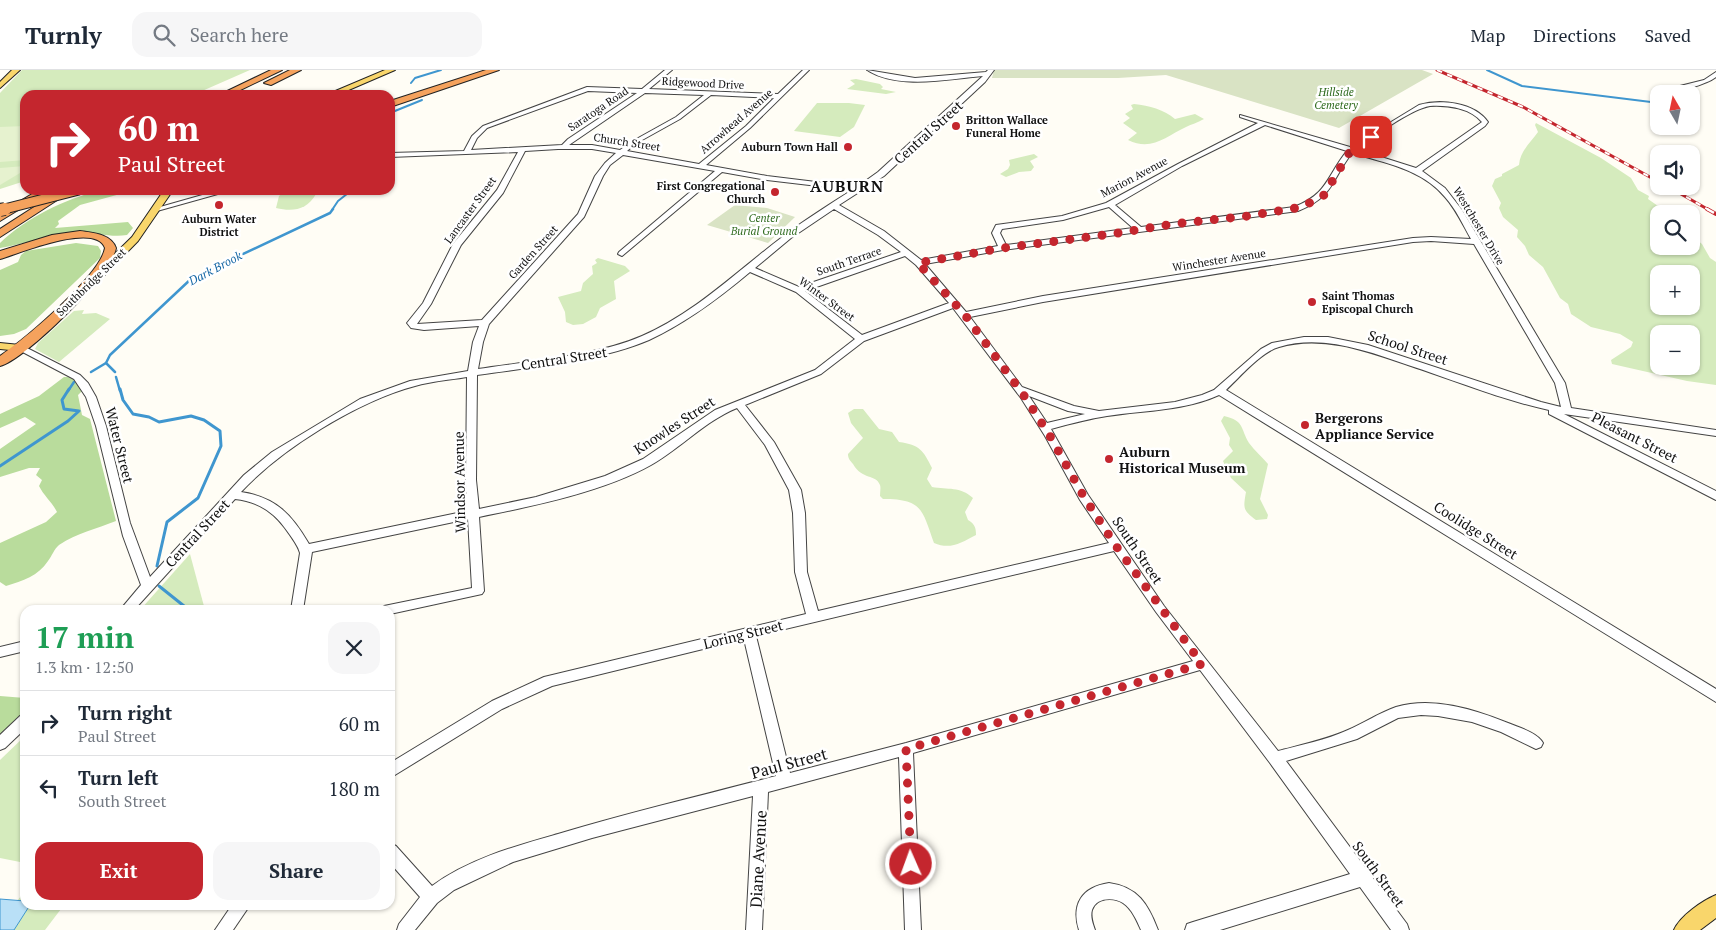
<!DOCTYPE html>
<html lang="en">
<head>
<meta charset="utf-8">
<style>
  body { margin:0; font-family:"PT Serif",serif; background:#f6f6f7; color:#1f2937; height:100vh; display:flex; flex-direction:column; font-size:19px; white-space:nowrap }
  * { box-sizing:border-box; margin:0 }
  p { font-size:16px; color:#747a83 }
  .icon { flex:none; width:28px; height:28px; fill:none; stroke:currentColor; stroke-width:2; stroke-linecap:round; stroke-linejoin:round }
  .map { position:relative; flex:1; overflow:hidden }
  .drawer { position:absolute; left:20px; top:535px; width:375px; height:305px; display:flex; flex-direction:column; background:#fff; border-radius:15px; box-shadow:0 1px 4px #0004 }
  .drawer>* { flex:none }
  .hud { position:absolute; left:20px; top:20px; width:375px; height:105px; border-radius:15px; box-shadow:0 1px 4px #0004; background:#c4262e; color:#fff; overflow:hidden }
  .needle { width:32px; rotate:351deg }
  .tools { position:absolute; left:1650px; top:15px; display:grid; gap:10px }
  .tools a { display:grid; place-items:center; width:50px; height:50px; border-radius:10px; background:#fff; box-shadow:0 1px 4px #0004; font-size:25px }
  .pin { position:absolute; display:grid; place-items:center; width:42px; height:42px; color:#fff; margin:-21px; border-radius:10px; box-shadow:0 2px 8px #0006 }
  .me { position:absolute; width:55px; margin:-28px; rotate:358deg; stroke-linejoin:round; filter:drop-shadow(0 0 4px #0008) }
  .turn { display:flex; align-items:center; gap:18px; height:105px; padding:0 15px; font-size:22px }
  .turn .icon { width:65px; height:65px; stroke-width:2.5 }
  .turn b { display:block; font-size:35px; line-height:42px }
  .round { display:grid; place-items:center; flex:none; width:52px; height:52px; border-radius:15px; background:#f6f6f7 }
  .headline { display:flex; align-items:center; justify-content:space-between; height:85px; padding:0 15px }
  h1 { font-size:30px; font-weight:600; line-height:38px; color:#1e9e55 }
  .primary-button { display:flex; gap:10px; margin-top:auto; padding:10px 15px }
  .primary-button a { flex:1; height:58px; border-radius:15px; background:#c4262e; color:#fff; font-size:20px; font-weight:600; line-height:58px; text-align:center }
  .primary-button a+a { background:#f6f6f7; color:#1f2937 }
  ul { padding:0; list-style:none }
  li { display:flex; align-items:center; gap:15px; height:65px; padding:0 15px; border-top:1px solid #e0e1e3 }
  li div { flex:1 }
  li b { display:block; font-size:19px }
  li em { font-style:normal }
  header { display:flex; align-items:center; gap:30px; box-sizing:border-box; height:70px; padding:0 25px; background:#fff; border-bottom:1px solid #e0e1e3 }
  header strong { font-size:24px }
  nav { display:flex; gap:28px; margin-inline-start:auto; font-size:18px }
  .search { width:350px; height:45px; background:#f6f6f7; display:flex; align-items:center; gap:12px; box-sizing:border-box; padding:0 18px; border-radius:15px; color:#747a83; font-size:19px }
  .map>svg:first-child { display:block }
  .green { fill:#d5ebbd; fill-rule:evenodd }
  .forest { fill:#b9dc9c }
  .cemetery { fill:#d9e3c4 }
  .pitch { fill:#e6f2cf }
  .water { fill:#b9e0f7; stroke:#3f96cf }
  .lines { fill:none; stroke-linecap:round; stroke-linejoin:round }
  .stream-far2 { stroke:#3f96cf; stroke-width:2 }
  .stream-far1 { stroke:#3f96cf; stroke-width:2.5 }
  .stream { stroke:#3f96cf; stroke-width:3 }
  .minor-casing { stroke:#444; stroke-width:2 }
  .major-casing { stroke:#222; stroke-width:2 }
  .highway-casing { stroke:#222; stroke-width:2 }
  .minor { fill:#fff; fill-rule:evenodd }
  .major { fill:#f9d66b; fill-rule:evenodd }
  .highway { fill:#f5a25d; fill-rule:evenodd }
  .rail-far1-casing { stroke:#c4262e; stroke-width:3 }
  .rail-casing { stroke:#c4262e; stroke-width:4 }
  .rail-far1 { stroke:#fff; stroke-width:2; stroke-dasharray:5.5; stroke-linecap:butt }
  .rail { stroke:#fff; stroke-width:2.5; stroke-dasharray:8; stroke-linecap:butt }
  .highway-bridge-far1-casing { stroke:#222; stroke-width:11; stroke-linecap:butt }
  .highway-bridge-casing { stroke:#222; stroke-width:14; stroke-linecap:butt }
  .highway-bridge-far1 { stroke:#f5a25d; stroke-width:9 }
  .highway-bridge { stroke:#f5a25d; stroke-width:12 }
  .route { stroke:#c4262e; stroke-width:9; stroke-dasharray:0 16.2 }
  .poi-dot { fill:#c4262e; stroke:#fff; stroke-width:2 }
  .labels { text-anchor:middle; dominant-baseline:central; stroke-width:5; stroke-linejoin:round; paint-order:stroke }
  .far-street-label { font-size:11px; fill:#111; stroke:#fff }
  .far-park-label { font-size:11px; font-style:italic; fill:#2f6b1f; stroke:#fff }
  .far-poi-label { font-size:11px; font-weight:bold; fill:#111; stroke:#fff; text-anchor:start }
  .far-water-label { font-size:12px; font-style:italic; fill:#1768a6; stroke:#fff }
  .street-label { font-size:14px; fill:#111; stroke:#fff }
  .poi-label { font-size:14px; font-weight:bold; fill:#111; stroke:#fff; text-anchor:start }
  .far-district-label { font-size:16px; font-weight:bold; letter-spacing:1px; fill:#111; stroke:#fff }
  .near-street-label { font-size:16px; fill:#111; stroke:#fff }
</style>
</head>
<body>
<header>
<strong>Turnly</strong>
<div class="search"><svg class="icon" aria-label="search" viewBox="0 0 24 24"><circle cx="10" cy="10" r="6"/><path d="M15 15l6 6"/></svg>Search here</div>
<nav><a>Map</a><a>Directions</a><a>Saved</a></nav>
</header>
<div class="map">
<svg width="1716" height="860" viewBox="0 0 1716 860">
  <rect width="100%" height="100%" fill="#fffdf5"/>
  <g class="green">
    <path d="M22,0H250L193,25H25V111L0,119V23Z"/>
    <path d="M856,9L880,14L883,17L881,19L896,22L886,24L847,19L855,14L850,10Z"/>
    <path d="M817,33H849L865,35L854,57L840,67L794,61Z"/>
    <path d="M1134,34C1150,36 1163,39 1175,49L1195,44L1204,49C1197,53 1192,54 1186,57C1166,66 1152,82 1128,70L1137,63L1123,53L1130,48L1125,44L1133,39L1131,35Z"/>
    <path d="M1536,53L1601,88L1631,108L1638,120L1649,126L1648,129L1658,136L1661,144H1659V176H1691V165L1702,174L1710,188L1716,192V315L1687,311L1612,294L1611,290L1631,277L1633,272L1620,264L1591,257L1571,244L1568,234L1560,228L1543,197L1529,185L1525,176L1517,167L1518,160L1503,147L1499,138L1501,133L1492,116L1495,109L1502,106V104L1519,95C1520,81 1531,72 1538,62L1535,55ZM1659,204H1691V236H1659ZM1659,264H1691V296H1659Z"/>
    <path d="M1034,84L1038,87L1030,91L1034,97L1031,101L1019,102L1006,107L1000,104L1008,99L1010,95L1009,90Z"/>
    <path d="M287,120H312L316,124C307,140 293,142 276,138L279,126Z"/>
    <path d="M598,188L625,196L630,201L614,211L616,229L600,238L596,247L583,254L573,255L566,252L565,242L558,227L581,221L583,213L593,204L592,196L597,193L595,190Z"/>
    <path d="M84,240L82,244L96,243L110,249L59,292L35,279L38,273L74,241Z"/>
    <path d="M854,339H863L879,359L892,362L899,372C920,375 923,380 932,398L927,409L932,417C948,420 960,416 973,428L965,442L968,450C975,454 976,458 976,465C961,473 950,480 934,473C922,440 923,429 883,429L880,426C880,422 881,418 880,415C876,404 862,410 853,394C850,390 848,389 848,384L863,368L851,353L848,343Z"/>
    <path d="M1224,346C1245,351 1240,358 1249,373C1254,380 1262,387 1268,394L1260,429L1268,445L1267,449L1256,450C1243,440 1243,439 1246,422L1231,408L1223,391L1233,381L1229,375L1230,368L1221,351Z"/>
    <path d="M190,484L205,540H140Z"/>
    <path d="M25,666V793L0,788V690Z"/>
    <path d="M25,821V835H64L45,860H13L24,831H17Z"/>
  </g>
  <g class="forest">
    <path d="M100,120H135L80,135L58,151L59,154L55,158L128,152L133,158L127,165C109,168 94,161 77,162C50,164 26,174 0,178V173C27,147 64,130 100,120Z"/>
    <path d="M76,173L98,176L101,181L100,188L26,259L14,264L0,266V200L18,192L21,185L26,181Z"/>
    <path d="M64,307H68L82,314L83,320L78,325L82,345L90,349L116,451C96,459 77,463 59,475C54,479 52,486 48,491C38,506 23,511 6,516L0,512V473L46,452L57,442C52,432 44,426 39,416L42,410L36,405L40,398H29L0,407V379L36,354L25,347L0,358V344L39,326Z"/>
    <path d="M0,626L25,628V640L0,666Z"/>
  </g>
  <g class="cemetery">
    <path d="M994,0H1422L1433,4L1339,58L1166,5L1118,8H992Z"/>
    <path d="M735,135L767,138L795,147L768,173L707,155Z"/>
  </g>
  <g class="pitch">
    <path d="M25,56V90L0,92V57Z"/>
    <path d="M25,96L20,103L0,115V98Z"/>
  </g>
  <path class="water" d="M0,829L25,831V835H30L14,860H0Z"/>
  <g class="lines">
    <g class="stream-far2">
      <path d="M1487,0L1522,16L1659,33"/>
      <path d="M411,13L415,8L441,0"/>
      <path d="M390,43L422,30"/>
      <path d="M332,140L338,131L352,120"/>
    </g>
    <g class="stream-far1">
      <path d="M91,302L106,293"/>
      <path d="M115,302L106,293L110,285L192,208L330,143L333,139"/>
      <path d="M116,307L120,321"/>
      <path d="M68,321L74,312"/>
    </g>
    <g class="stream">
      <path d="M120,319L123,330L133,344L149,347L159,352L191,346L204,350L220,361L221,376L198,428L167,452L157,496"/>
      <path d="M0,396L68,351L79,341L64,339L62,330L69,319"/>
      <path d="M159,516L189,540"/>
    </g>
    <g class="minor-casing">
      <g id="minor">
        <path d="M665,0H672L649,19L778,24L803,0H809L750,58L706,95L767,106L857,117L878,102L983,6C949,9 898,20 867,0L915,8L986,2L988,0H994L985,12L884,106L839,135L884,161L921,190L998,176L992,163L996,155L1062,146L1106,133L1178,94L1258,53L1240,47V45L1350,77L1419,35C1440,29 1474,32 1488,52L1485,56L1422,101L1445,118L1462,140L1565,313L1571,338L1716,360V366L1564,344L1716,421V430L1549,344V340C1502,330 1454,310 1408,295C1367,281 1322,264 1279,277C1261,282 1239,308 1226,320L1716,619V632L1219,325C1184,341 1145,340 1107,346C1088,349 1069,354 1051,359L1088,425L1164,536L1278,681C1301,675 1326,670 1348,660C1364,653 1379,643 1396,637C1432,626 1474,639 1508,653C1518,657 1538,663 1543,673L1541,677L1536,679L1501,662L1472,652L1438,646L1421,645L1398,648L1357,669L1286,691L1407,854L1409,860H1391L1360,817L1220,860H1185L1187,854L1193,852L1350,804L1270,693L1200,600L913,683L921,860H905L899,687L768,722L762,860H746L753,726L592,768L513,792L454,820L437,833L415,860H397L399,854L420,827L390,793V773L396,776L432,816C468,789 516,776 558,764C630,742 704,725 776,706L744,569L552,616L502,639L390,708V693L492,631L544,607L806,544L795,502L793,443L789,420L765,375L737,338C705,351 681,378 651,395C603,422 533,436 479,447L484,521L482,524L390,544V540H382L384,536L472,518L468,449L312,482L303,540H291L300,483C298,476 294,471 290,465C276,444 261,432 235,429L134,540H120L141,515L123,466L96,356L86,327L74,309L15,278L20,275L23,276L80,305L88,313L96,327L106,356L130,453L150,507L244,405L272,382L360,329L410,311L468,301L473,272L479,256L424,260L411,258L407,253L423,233L453,174L497,120L518,82L390,87V83L464,81L472,66L483,56L587,17L642,19ZM588,21L637,23L568,69L562,75L471,80L477,68L487,58ZM645,23L704,25L676,47L631,72L620,80L592,75H569ZM711,25L774,28L746,56L699,94L627,81L635,74L680,49ZM1430,36C1448,35 1470,38 1482,52L1416,98L1356,79C1373,67 1411,39 1430,36ZM1265,55L1347,81C1326,107 1328,124 1294,137L1141,157L1115,135L1182,96ZM558,79H592L616,83L605,93L595,106L578,144L482,250L417,254L431,234L461,175L503,123L525,81ZM1352,83C1385,93 1422,99 1445,127C1456,139 1463,155 1471,169L1431,167L1413,168L1043,226L966,242L925,194L1003,180L1298,141C1334,127 1331,110 1352,83ZM623,85L715,101L619,182L618,184L622,186L722,102L767,110L852,120C829,135 806,149 785,165C738,200 697,242 642,266C596,286 529,291 478,299L483,272L489,254L584,147L603,106L610,95ZM1109,137L1133,158L1006,175L1000,163L1002,159L1063,150ZM834,139L878,165L901,182L799,217L755,198L791,168ZM1431,171L1474,174L1555,313L1561,337L1541,332L1368,275L1328,267H1304L1272,273L1261,279L1214,320L1202,325L1175,332L1099,341L1074,336L1022,317L970,247L1043,232L1413,172ZM905,186L916,195L949,233L862,265L805,221ZM750,202L796,222L855,269L815,300L715,340L643,389L605,406L536,427L479,439L476,410L477,305C531,297 600,291 649,270C686,253 719,228 750,202ZM953,238L1021,328L1045,366L1080,430L1109,473L818,541L807,502L805,443L801,420L774,372L745,335L821,304L864,271ZM467,307L466,410L467,441L309,474C292,445 276,427 241,422C281,379 358,331 415,316C432,311 450,310 467,307ZM1029,326L1068,341L1085,344L1047,353ZM1114,481L1156,542L1193,591L906,673L790,703L756,566Z"/>
        <path d="M1716,2V7C1708,14 1673,24 1663,24L1676,17L1704,10Z"/>
        <path d="M220,120H232L157,141L153,139Z"/>
        <path d="M25,571V581L0,587V577Z"/>
        <path d="M25,644V659L5,678L0,680V665L20,646Z"/>
        <path d="M1109,813C1138,817 1148,834 1158,860H1141C1137,851 1132,839 1123,833C1114,827 1096,827 1092,840C1090,847 1093,854 1095,860H1079C1071,834 1082,817 1109,813Z"/>
        <path d="M232,835H250L233,860H215Z"/>
      </g>
    </g>
    <g class="major-casing">
      <g id="major">
        <path d="M12,0H20L0,18V12Z"/>
        <path d="M385,0H395L337,25H326Z"/>
        <path d="M164,120H173L138,171L94,216H86L85,214L86,212L132,167Z"/>
        <path d="M0,273L20,275L26,278L20,281L0,279Z"/>
        <path d="M1716,825V848L1700,860H1674C1680,846 1702,831 1716,825Z"/>
      </g>
    </g>
    <g class="highway-casing">
      <g id="highway">
        <path d="M271,0H282L230,25H219Z"/>
        <path d="M290,0H301L271,15L264,13Z"/>
        <path d="M486,0H499L390,37V31Z"/>
        <path d="M39,120H51L0,151V143Z"/>
        <path d="M59,121L64,120L68,123L0,167V159Z"/>
        <path d="M80,161C94,163 111,164 116,178C112,204 25,290 0,296V286C25,269 100,206 105,178C95,151 18,184 0,189V181L52,165Z"/>
      </g>
    </g>
    <use href="#minor" class="minor"/>
    <use href="#major" class="major"/>
    <use href="#highway" class="highway"/>
    <g class="rail-far1-casing">
      <g id="rail-far1">
        <path d="M1437,0L1523,37L1659,112"/>
        <path d="M1667,116L1709,140"/>
      </g>
    </g>
    <g class="rail-casing">
      <path id="rail" d="M1707,139L1716,144"/>
    </g>
    <use href="#rail-far1" class="rail-far1"/>
    <use href="#rail" class="rail"/>
    <g class="highway-bridge-far1-casing">
      <path id="highway-bridge-far1" d="M1,140L79,120"/>
    </g>
    <g class="highway-bridge-casing">
      <path id="highway-bridge" d="M0,140L5,139"/>
    </g>
    <use href="#highway-bridge-far1" class="highway-bridge-far1"/>
    <use href="#highway-bridge" class="highway-bridge"/>
  </g>
  <g class="lines">
    <path class="route" d="M911,794L906,679L1202,594L1116,476L1084,427L1050,366L1025,327L965,245L918,193L1003,178L1112,164L1173,154L1248,146L1302,137L1324,125L1351,80L1371,67"/>
  </g>
  <g class="poi-dot">
    <circle cx="956" cy="56" r="5"/>
    <circle cx="848" cy="77" r="5"/>
    <circle cx="775" cy="122" r="5"/>
    <circle cx="219" cy="135" r="5"/>
    <circle cx="1312" cy="232" r="5"/>
    <circle cx="1305" cy="355" r="5"/>
    <circle cx="1109" cy="389" r="5"/>
  </g>
  <g class="labels">
    <g class="far-street-label">
      <text transform="translate(703 13) rotate(3)">Ridgewood Drive</text>
      <text transform="translate(598 39) rotate(-34)">Saratoga Road</text>
      <text transform="translate(736 51) rotate(-41)">Arrowhead Avenue</text>
      <text transform="translate(627 72) rotate(9)">Church Street</text>
      <text transform="translate(1134 107) rotate(-28)">Marion Avenue</text>
      <text transform="translate(470 140) rotate(-54)">Lancaster Street</text>
      <text transform="translate(1479 156) rotate(59)">Westchester Drive</text>
      <text transform="translate(533 182) rotate(-48)">Garden Street</text>
      <text transform="translate(1219 190) rotate(-9)">Winchester Avenue</text>
      <text transform="translate(849 191) rotate(-19)">South Terrace</text>
      <text transform="translate(91 212) rotate(-44)">Southbridge Street</text>
      <text transform="translate(827 229) rotate(36)">Winter Street</text>
    </g>
    <g class="far-park-label">
      <text x="1336" y="22">Hillside<tspan x="1336" dy="13">Cemetery</tspan></text>
      <text x="764" y="148">Center<tspan x="764" dy="13">Burial Ground</tspan></text>
    </g>
    <g class="far-poi-label">
      <text x="966" y="50">Britton Wallace<tspan x="966" dy="13">Funeral Home</tspan></text>
      <text x="838" y="77" text-anchor="end">Auburn Town Hall</text>
      <text x="765" y="116" text-anchor="end">First Congregational<tspan x="765" dy="13">Church</tspan></text>
      <text x="219" y="149" text-anchor="middle">Auburn Water<tspan x="219" dy="13">District</tspan></text>
      <text x="1322" y="226">Saint Thomas<tspan x="1322" dy="13">Episcopal Church</tspan></text>
    </g>
    <g class="far-water-label">
      <text transform="translate(215 198) rotate(-28)">Dark Brook</text>
    </g>
    <g class="street-label">
      <text transform="translate(928 62) rotate(-42)">Central Street</text>
      <text transform="translate(1408 277) rotate(18)">School Street</text>
      <text transform="translate(564 288) rotate(-9)">Central Street</text>
      <text transform="translate(674 355) rotate(-33)">Knowles Street</text>
      <text transform="translate(1635 367) rotate(27)">Pleasant Street</text>
      <text transform="translate(120 375) rotate(76)">Water Street</text>
      <text transform="translate(459 412) rotate(-91)">Windsor Avenue</text>
      <text transform="translate(1476 460) rotate(32)">Coolidge Street</text>
      <text transform="translate(197 463) rotate(-47)">Central Street</text>
      <text transform="translate(1138 480) rotate(56)">South Street</text>
      <text transform="translate(743 564) rotate(-14)">Loring Street</text>
      <text transform="translate(1379 804) rotate(54)">South Street</text>
    </g>
    <g class="poi-label">
      <text x="1315" y="347">Bergerons<tspan x="1315" dy="16">Appliance Service</tspan></text>
      <text x="1119" y="381">Auburn<tspan x="1119" dy="16">Historical Museum</tspan></text>
    </g>
    <g class="far-district-label">
      <text x="847" y="116">AUBURN</text>
    </g>
    <g class="near-street-label">
      <text transform="translate(789 693) rotate(-15)">Paul Street</text>
      <text transform="translate(758 789) rotate(-87)">Diane Avenue</text>
    </g>
  </g>
</svg>
<div class="tools">
<a><svg class="needle" viewBox="-14 -14 28 28"><path d="M0-13l5 13h-10z" fill="#e53935"/><path d="M0 13l5-13h-10z" fill="#747a83"/></svg></a>
<a><svg class="icon" aria-label="sound" viewBox="0 0 24 24"><path d="M4 9h4l5-4v14l-5-4H4zM17 9q2 3 0 6"/></svg></a>
<a><svg class="icon" aria-label="search" viewBox="0 0 24 24"><circle cx="10" cy="10" r="6"/><path d="M15 15l6 6"/></svg></a>
<a>+</a>
<a>−</a>
</div>
<div class="pin" style="left:1371px;top:67px;background:#d93025"><svg class="icon" aria-label="arrive" viewBox="0 0 24 24"><path d="M6 21V4h12l-3 4 3 4H6"/></svg></div>
<svg class="me" style="left:911px;top:794px" viewBox="-20 -20 40 40"><circle r="17" fill="#c4262e" stroke="#fff" stroke-width="3"/><path d="M0-11L8 9 0 5-8 9z" fill="#fff"/></svg>
<div class="hud">
<div class="turn"><svg class="icon" aria-label="right" viewBox="0 0 24 24"><path d="M7 20v-9h11M14 6l5 5-5 5"/></svg><div><b>60 m</b>Paul Street</div></div>
</div>
<section class="drawer">
<div class="headline"><div><h1>17 min</h1><p>1.3 km · 12:50</p></div><a class="round"><svg class="icon" aria-label="close" viewBox="0 0 24 24"><path d="M6 6l12 12M18 6L6 18"/></svg></a></div>
<ul>
<li><svg class="icon" aria-label="right" viewBox="0 0 24 24"><path d="M7 20v-9h11M14 6l5 5-5 5"/></svg><div><b>Turn right</b><p>Paul Street</p></div><em>60 m</em></li>
<li><svg class="icon" aria-label="left" viewBox="0 0 24 24"><path d="M17 20v-9H6M10 6l-5 5 5 5"/></svg><div><b>Turn left</b><p>South Street</p></div><em>180 m</em></li>
</ul>
<div class="primary-button"><a>Exit</a><a>Share</a></div>
</section>
</div>
</body>
</html>
